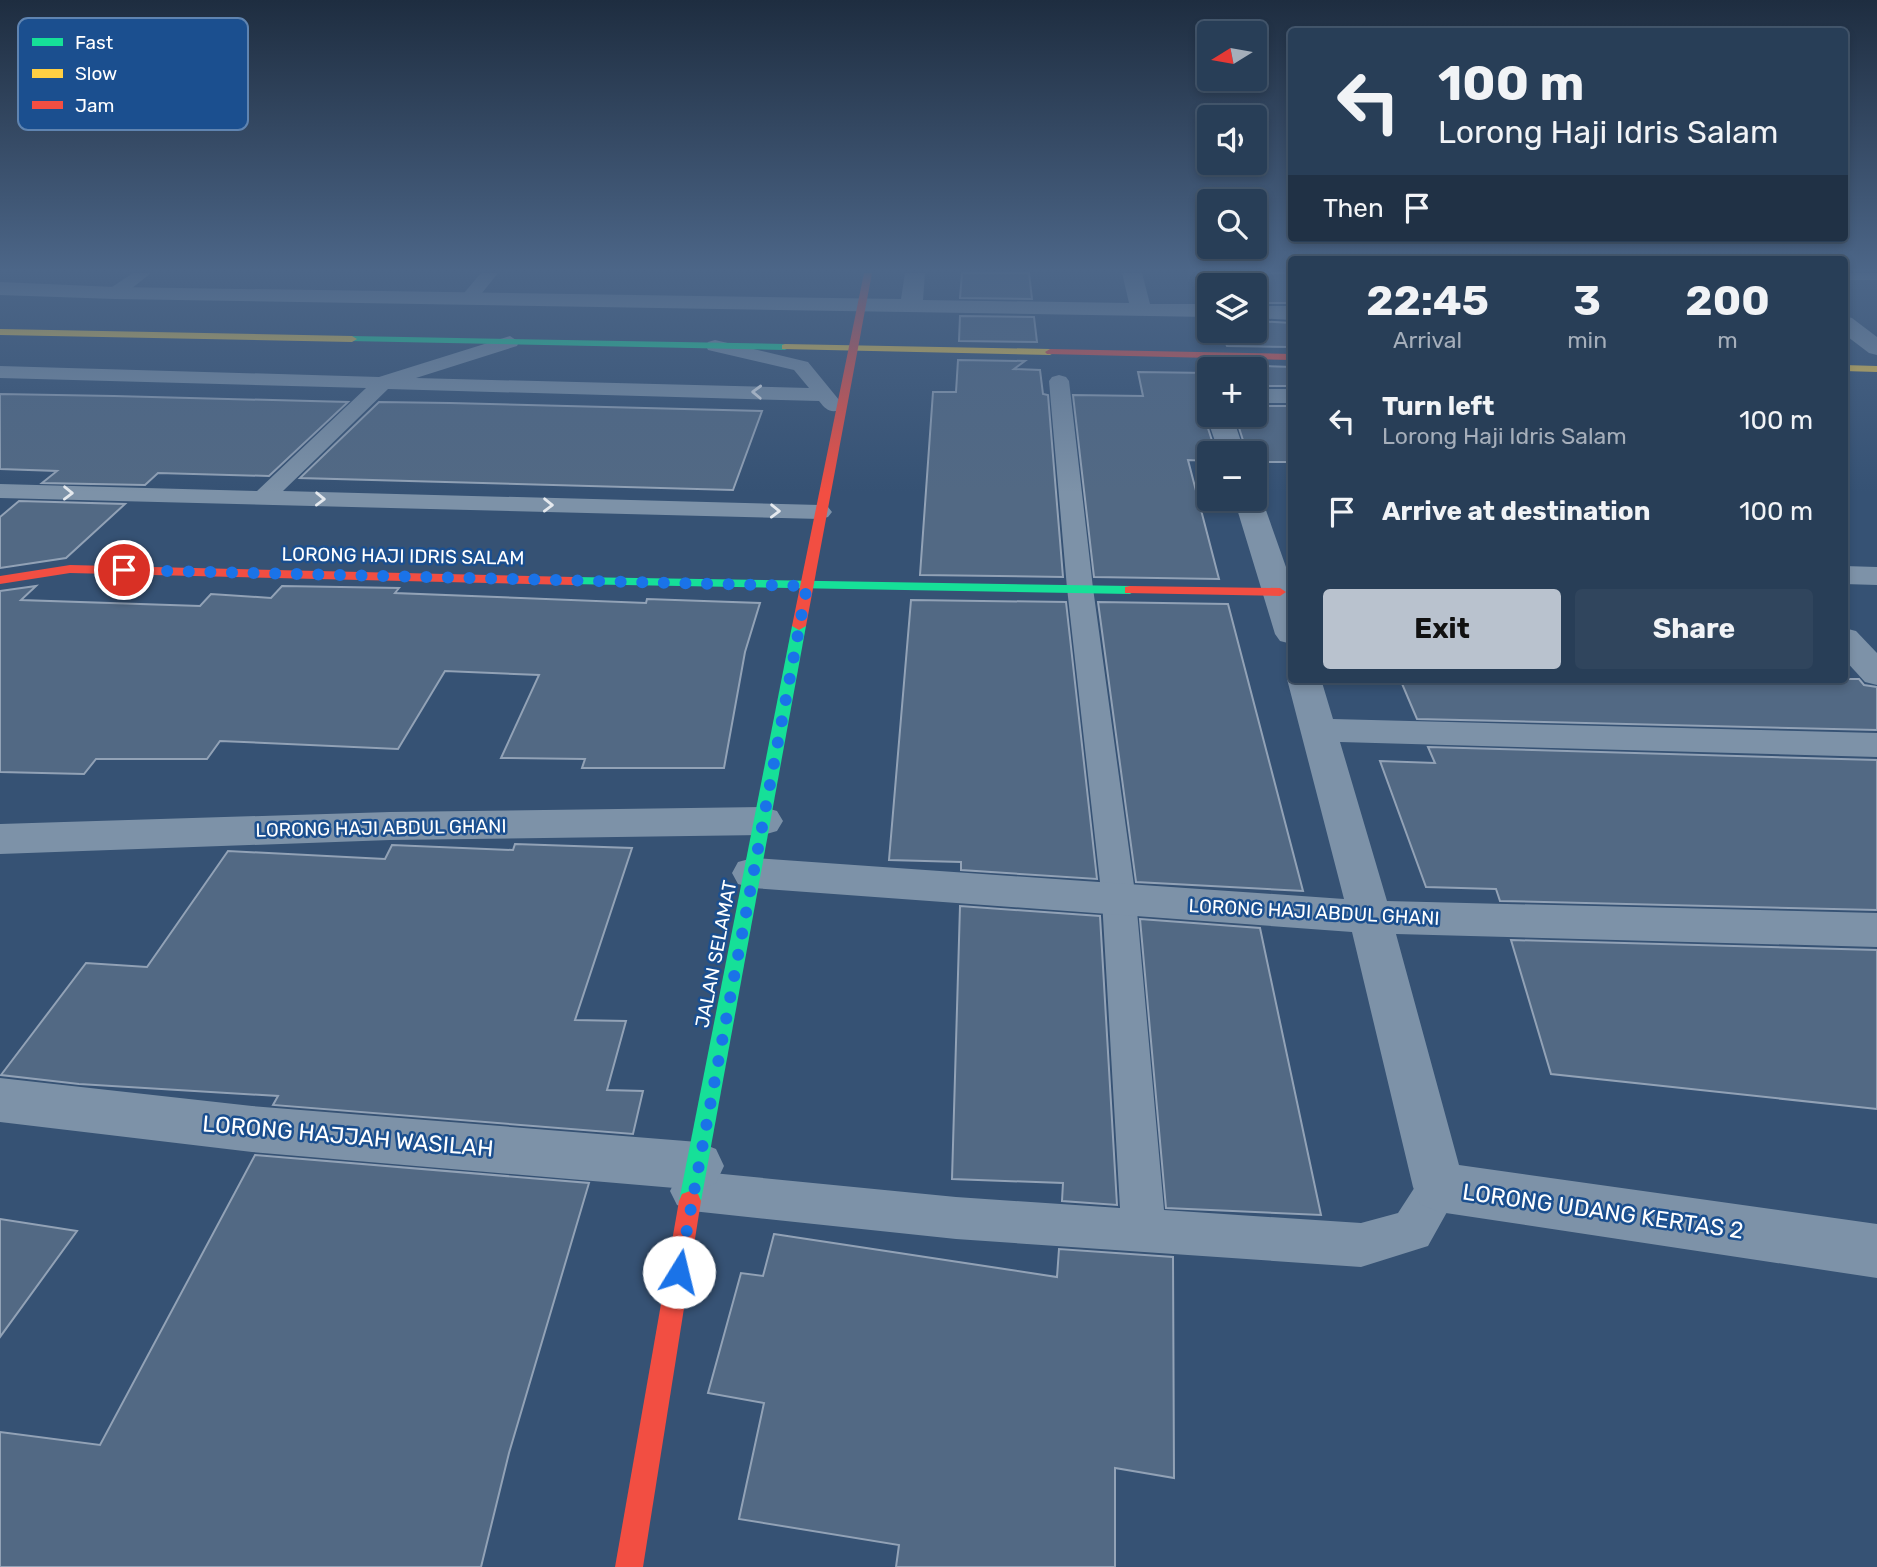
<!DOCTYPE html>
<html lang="en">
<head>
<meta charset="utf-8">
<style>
  body { margin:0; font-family:Rubik,sans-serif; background:#30455d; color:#f1f3f6; height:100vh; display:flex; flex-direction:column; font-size:26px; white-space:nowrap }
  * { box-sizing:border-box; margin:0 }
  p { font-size:23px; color:#a5aeba }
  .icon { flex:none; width:38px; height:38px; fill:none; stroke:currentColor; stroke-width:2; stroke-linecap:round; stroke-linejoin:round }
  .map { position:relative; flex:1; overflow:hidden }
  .drawer { position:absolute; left:1288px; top:256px; width:560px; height:427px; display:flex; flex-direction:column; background:#283e57; border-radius:7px; box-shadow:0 4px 10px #0003,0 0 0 2px #44576d }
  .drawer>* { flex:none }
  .hud { position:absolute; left:1288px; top:28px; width:560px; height:214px; border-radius:7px; box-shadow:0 4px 10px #0003,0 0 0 2px #44576d; background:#283e57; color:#f1f3f6; overflow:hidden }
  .needle { width:46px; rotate:259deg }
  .buttons { position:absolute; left:1197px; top:21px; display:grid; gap:14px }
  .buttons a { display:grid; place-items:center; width:70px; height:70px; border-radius:7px; background:#283e57; box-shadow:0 4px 10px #0003,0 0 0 2px #44576d; font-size:35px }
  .pin { position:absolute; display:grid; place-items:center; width:60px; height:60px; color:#fff; margin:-30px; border:4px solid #fff; border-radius:50%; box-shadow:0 2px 7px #0007 }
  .me { position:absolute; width:77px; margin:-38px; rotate:9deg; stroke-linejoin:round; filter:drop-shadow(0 0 5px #0008) }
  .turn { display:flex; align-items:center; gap:24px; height:147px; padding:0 35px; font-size:32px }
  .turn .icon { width:91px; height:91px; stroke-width:2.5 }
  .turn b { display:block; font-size:49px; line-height:60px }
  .then { display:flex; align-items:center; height:66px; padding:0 35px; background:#0003; gap:14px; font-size:26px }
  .eta { display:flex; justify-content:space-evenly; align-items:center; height:119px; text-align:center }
  .eta b { font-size:42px; font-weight:700; line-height:49px }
  .cta { display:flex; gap:14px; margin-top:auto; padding:14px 35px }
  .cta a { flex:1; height:80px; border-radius:7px; background:#b9c2ce; color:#111; font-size:28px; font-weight:700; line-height:80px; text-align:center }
  .cta a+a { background:#30455d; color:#f1f3f6 }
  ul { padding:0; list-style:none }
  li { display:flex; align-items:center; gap:21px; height:91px; padding:0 35px }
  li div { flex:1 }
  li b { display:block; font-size:26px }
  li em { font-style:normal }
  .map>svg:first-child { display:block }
  .building { fill:#526984; stroke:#92a2b6; stroke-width:2 }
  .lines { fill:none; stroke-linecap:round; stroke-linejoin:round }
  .lane { fill:#7d92a8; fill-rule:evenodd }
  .street { fill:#7d92a8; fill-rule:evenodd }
  .fast { fill:#16e098; fill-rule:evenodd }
  .slow { fill:#ffcf43; fill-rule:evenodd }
  .jam { fill:#f24e42; fill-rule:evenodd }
  .oneway { stroke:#e5e9ee }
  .route { stroke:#1a73e8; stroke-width:12; stroke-dasharray:0 21.6 }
  .labels { text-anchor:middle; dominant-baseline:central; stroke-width:5; stroke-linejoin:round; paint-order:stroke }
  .street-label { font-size:19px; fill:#fff; stroke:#1b4f8f }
  .near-street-label { font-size:23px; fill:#fff; stroke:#1b4f8f }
  .key { fill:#1b4f8f; stroke:#5f84b1; stroke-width:2 }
  .key-label { font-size:19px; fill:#fff }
</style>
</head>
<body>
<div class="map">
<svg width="1877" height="1567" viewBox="0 0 1877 1567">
  <rect width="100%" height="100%" fill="#365274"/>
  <g class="building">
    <path d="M962,273H1029L1032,299L960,298Z"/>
    <path d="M1200,273H1292V303H1255V285H1209V298Z"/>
    <path d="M960,316L1034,317L1037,342L959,341Z"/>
    <path d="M1255,321L1292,323V347L1227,346L1221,331H1255Z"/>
    <path d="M958,360L1025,361L1014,369L1040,370L1043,394L1048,395L1063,577L920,575L933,392H956Z"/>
    <path d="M1233,365L1292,367V386H1255V369H1235Z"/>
    <path d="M1138,372L1209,373V409L1204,416L1216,453H1209V461L1188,460L1219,579L1094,577L1073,395L1143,396Z"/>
    <path d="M0,394L114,396L348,402L269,476L158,473L145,485L42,483L57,471L0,469Z"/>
    <path d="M379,402L450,403L762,411L733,490L300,478Z"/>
    <path d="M1255,406H1292V462H1255V453H1247L1235,415H1255Z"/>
    <path d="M19,501L125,504L66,558L0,568V517Z"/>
    <path d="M36,586L21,600L200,606L211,594L271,598L282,586L399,588L395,593L646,603L647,599L760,603L745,652L724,768H582L585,759L501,758L539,675L445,671L398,749L220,741L207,759H96L84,774L0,772V591Z"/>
    <path d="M911,600L1066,602L1097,879L961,870V862L889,860Z"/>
    <path d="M1098,602L1228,604L1303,891L1136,882Z"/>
    <path d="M1400,679H1859L1864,685L1877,687V730L1417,719Z"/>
    <path d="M1428,747L1877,760V910L1500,901L1496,889L1426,887L1380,761L1435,763Z"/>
    <path d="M515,844L632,848L575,1020L626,1021L607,1090L643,1091L633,1134L273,1105L278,1096L79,1084L1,1075L86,963L147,967L228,851L385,859L392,845L513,850Z"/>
    <path d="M960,906L1100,916L1117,1205L1062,1201L1063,1183L952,1179Z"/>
    <path d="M1140,919L1260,928L1321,1215L1166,1208Z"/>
    <path d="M1511,940L1877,950V1109L1551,1074Z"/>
    <path d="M255,1155L589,1183L509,1453L481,1567H0V1432L100,1445Z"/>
    <path d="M0,1219L77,1231L0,1337Z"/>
    <path d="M774,1234L1057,1277L1059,1249L1173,1257L1174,1478L1115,1468V1567H896L899,1545L739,1519L764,1403L708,1393L741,1273L763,1276Z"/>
  </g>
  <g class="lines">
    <g class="lane">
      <path d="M133,273H151L121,297H109L106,293L109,289Z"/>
      <path d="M481,273H498L474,303H462L459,299Z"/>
      <rect x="1844" y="273" width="33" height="7"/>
      <path d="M510,336L519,342L517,346L416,378L809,388L794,370L708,350L706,346L708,342L715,340L808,362L844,406L841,410C830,413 826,410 819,401L388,389L283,491L820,505L828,507L832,512L828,517L820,519L0,498V484L257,491L366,388L0,378V366L379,377Z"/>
      <path d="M1059,375L1066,377L1069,381L1093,588L1136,900L1164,1210L1361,1223L1398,1213L1424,1173L1439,1167L1454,1173L1461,1187L1428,1246L1361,1267L956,1239L692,1211L677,1205L670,1191L677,1177L692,1171L956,1197L1120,1208L1102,900L1067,588L1049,381L1052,377Z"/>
    </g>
    <g class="street">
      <path d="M905,273H925L923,300L1129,303L1122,273H1142L1150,304H1209V317L115,299L0,295V282L115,287L901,299Z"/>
      <path d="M1255,306H1292V320L1255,318Z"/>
      <path d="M1844,316L1852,318L1877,337V355L1869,353L1844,334Z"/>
      <rect x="1255" y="389" width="37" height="14"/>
      <path d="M1209,411V415H1232L1245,453H1219L1206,415Z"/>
      <path d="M1255,492L1262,499L1292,584V644L1280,641L1275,634L1234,499H1255Z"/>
      <path d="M1844,566L1877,567V585L1844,584Z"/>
      <path d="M1844,628L1856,631L1877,653V685L1865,682L1844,659Z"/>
      <path d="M1292,672V679H1321L1333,719L1877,733V757L1340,742L1387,901L1877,913V947L1396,934L1459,1165L1877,1224V1278L1439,1212L1420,1204L1413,1187L1352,932L753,888L738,884L732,873L738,862L753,858L1344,899L1287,679Z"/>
      <path d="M763,807L777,811L783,821L777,831L763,835L390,840L0,854V824L390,812Z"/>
      <path d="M0,1078L252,1106L698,1142L716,1149L724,1166L716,1183L698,1190L252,1152L0,1122Z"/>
    </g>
    <g class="fast">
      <path d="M352,336L785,344L790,347L785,350L349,341V337Z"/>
      <path d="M574,577L1130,586L1136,590L1130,594L569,584V578Z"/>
      <path d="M799,622L806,626L701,1201L698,1208L690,1211L682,1208L679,1201L792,626Z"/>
    </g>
    <g class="slow">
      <path d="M0,329L352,336L357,339L352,342L0,335Z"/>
      <path d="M785,344L1050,349L1055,352L1050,355L782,349V345Z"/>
      <path d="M1844,365L1877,366V372L1844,371Z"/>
    </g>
    <g class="jam">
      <path d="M864,273H872L806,626L799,630L792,626Z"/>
      <path d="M1050,349L1292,354V360L1047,354L1045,352Z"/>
      <path d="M70,565L574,577L580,581L574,585L70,573L0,584V576Z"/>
      <path d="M1130,586L1280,588L1286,592L1280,596L1125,593V587Z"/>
      <path d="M690,1191L698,1194L701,1201L643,1567H615L679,1201L682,1194Z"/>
    </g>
  </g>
  <defs><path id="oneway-chevron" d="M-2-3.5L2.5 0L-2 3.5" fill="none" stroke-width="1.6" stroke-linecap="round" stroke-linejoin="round" transform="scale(1.75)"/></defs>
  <g class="oneway">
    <use href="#oneway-chevron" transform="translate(757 392) rotate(-178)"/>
    <use href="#oneway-chevron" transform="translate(68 493) rotate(1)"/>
    <use href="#oneway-chevron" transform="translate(320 499) rotate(1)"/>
    <use href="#oneway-chevron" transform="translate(548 505) rotate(1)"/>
    <use href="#oneway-chevron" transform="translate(775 511) rotate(1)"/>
  </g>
  <linearGradient id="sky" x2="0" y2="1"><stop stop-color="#1e2d40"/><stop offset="0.55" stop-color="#4c6688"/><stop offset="1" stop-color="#4c6688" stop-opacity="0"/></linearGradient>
  <rect width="1877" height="492" fill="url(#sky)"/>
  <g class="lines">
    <path class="route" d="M124,570L807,586L679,1272"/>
  </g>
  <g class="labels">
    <g class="street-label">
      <text transform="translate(403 556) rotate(1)">LORONG HAJI IDRIS SALAM</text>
      <text transform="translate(381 828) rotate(-1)">LORONG HAJI ABDUL GHANI</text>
      <text transform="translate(1314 912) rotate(3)">LORONG HAJI ABDUL GHANI</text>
      <text transform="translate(716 954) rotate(-79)">JALAN SELAMAT</text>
    </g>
    <g class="near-street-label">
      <text transform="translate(348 1136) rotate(5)">LORONG HAJJAH WASILAH</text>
      <text transform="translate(1603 1211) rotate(8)">LORONG UDANG KERTAS 2</text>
    </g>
  </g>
  <rect x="18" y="18" width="230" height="112" rx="10" class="key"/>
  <rect x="32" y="38" width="31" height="8" fill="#16e098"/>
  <rect x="32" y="69" width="31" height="9" fill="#ffcf43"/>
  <rect x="32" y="101" width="31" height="8" fill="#f24e42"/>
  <g class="key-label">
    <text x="75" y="49">Fast</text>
    <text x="75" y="80">Slow</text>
    <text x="75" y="112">Jam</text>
  </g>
</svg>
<div class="buttons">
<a><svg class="needle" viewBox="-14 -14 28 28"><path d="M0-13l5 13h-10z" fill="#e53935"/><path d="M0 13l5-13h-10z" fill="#a5aeba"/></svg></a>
<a><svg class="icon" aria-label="sound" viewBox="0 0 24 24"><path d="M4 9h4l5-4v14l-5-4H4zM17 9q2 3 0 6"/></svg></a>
<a><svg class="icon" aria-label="search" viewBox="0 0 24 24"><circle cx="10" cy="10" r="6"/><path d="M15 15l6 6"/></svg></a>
<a><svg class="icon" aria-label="layers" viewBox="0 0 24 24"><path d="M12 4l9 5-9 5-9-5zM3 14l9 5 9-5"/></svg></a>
<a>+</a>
<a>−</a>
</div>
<div class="pin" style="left:124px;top:570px;background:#d93025"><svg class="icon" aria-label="arrive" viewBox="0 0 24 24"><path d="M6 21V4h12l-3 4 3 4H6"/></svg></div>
<svg class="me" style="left:679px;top:1272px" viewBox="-20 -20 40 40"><circle r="19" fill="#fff"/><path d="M0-13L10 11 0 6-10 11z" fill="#1a73e8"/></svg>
<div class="hud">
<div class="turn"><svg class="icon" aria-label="left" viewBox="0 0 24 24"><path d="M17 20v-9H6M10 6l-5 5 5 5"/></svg><div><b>100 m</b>Lorong Haji Idris Salam</div></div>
<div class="then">Then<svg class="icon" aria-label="arrive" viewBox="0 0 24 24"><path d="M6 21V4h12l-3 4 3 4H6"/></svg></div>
</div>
<section class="drawer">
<div class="eta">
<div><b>22:45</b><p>Arrival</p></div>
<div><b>3</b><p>min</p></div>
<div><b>200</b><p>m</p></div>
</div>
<ul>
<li><svg class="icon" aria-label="left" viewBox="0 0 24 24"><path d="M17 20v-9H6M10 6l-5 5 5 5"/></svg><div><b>Turn left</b><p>Lorong Haji Idris Salam</p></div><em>100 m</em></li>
<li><svg class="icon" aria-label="arrive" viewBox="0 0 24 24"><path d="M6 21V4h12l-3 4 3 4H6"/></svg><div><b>Arrive at destination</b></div><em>100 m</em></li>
</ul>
<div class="cta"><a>Exit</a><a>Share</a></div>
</section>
</div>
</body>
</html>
